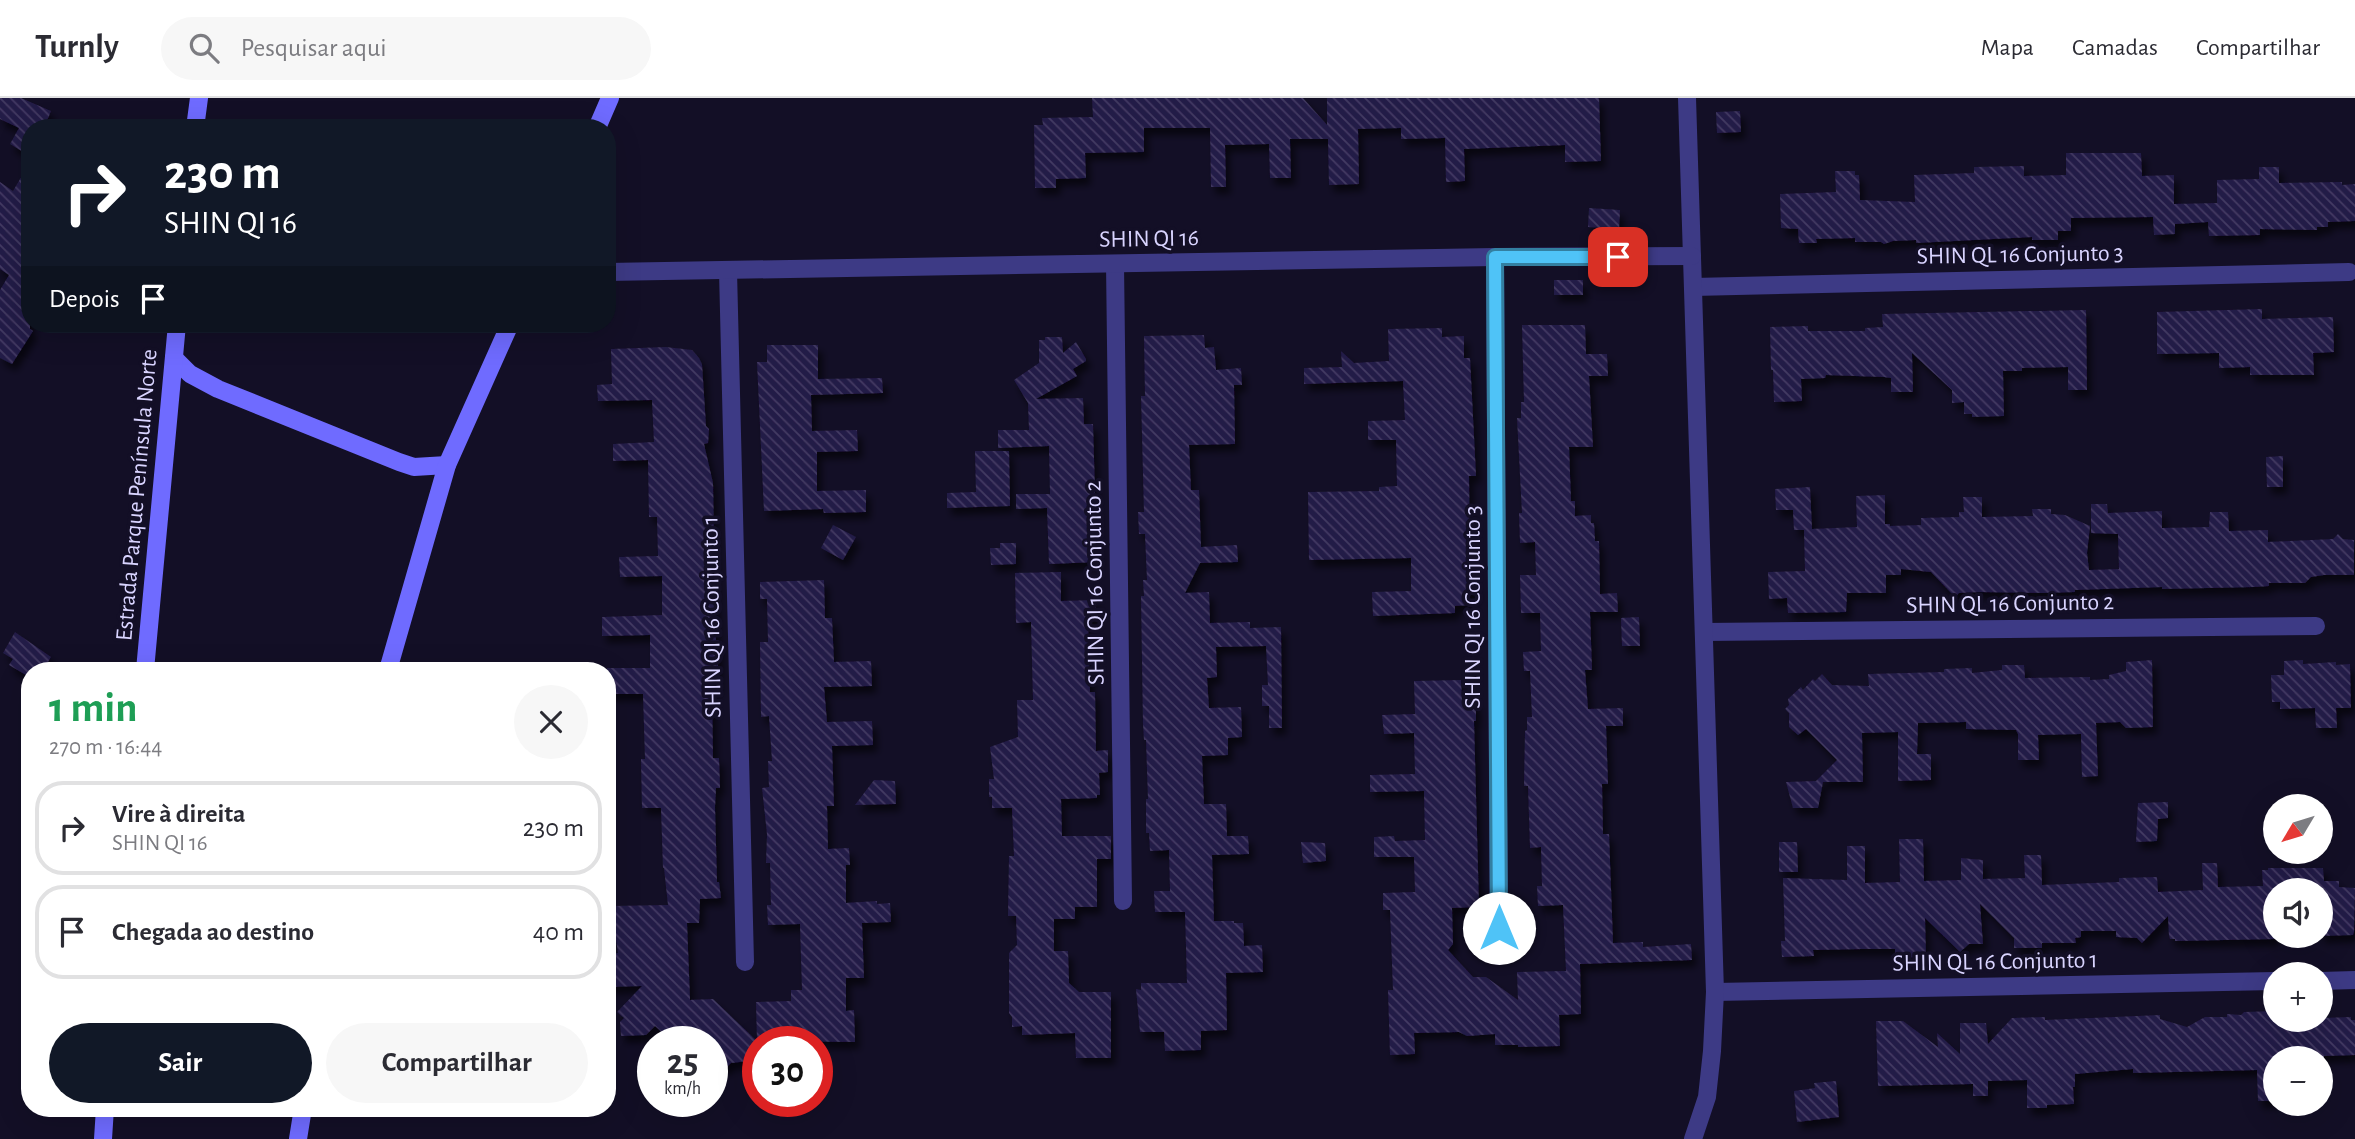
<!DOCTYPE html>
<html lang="pt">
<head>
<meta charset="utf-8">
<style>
  body { margin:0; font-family:"Alegreya Sans",sans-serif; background:#f7f7f7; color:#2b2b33; height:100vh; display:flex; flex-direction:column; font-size:26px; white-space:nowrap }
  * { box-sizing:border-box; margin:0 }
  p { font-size:23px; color:#7c7c81 }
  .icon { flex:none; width:38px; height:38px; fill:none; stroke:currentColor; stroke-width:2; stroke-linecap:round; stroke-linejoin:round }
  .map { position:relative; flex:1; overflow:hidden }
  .drawer { position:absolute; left:21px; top:564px; width:595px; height:455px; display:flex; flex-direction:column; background:#fff; border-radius:28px; box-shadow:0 7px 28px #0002 }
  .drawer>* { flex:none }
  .hud { position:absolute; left:21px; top:21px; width:595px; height:214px; border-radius:28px; box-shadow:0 7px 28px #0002; background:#111827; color:#fff; overflow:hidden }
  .needle { width:46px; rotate:232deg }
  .controls { position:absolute; left:2263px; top:696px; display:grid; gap:14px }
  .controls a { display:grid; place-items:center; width:70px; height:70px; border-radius:50%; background:#fff; box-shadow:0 7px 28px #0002; font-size:35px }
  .speed { position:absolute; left:637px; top:928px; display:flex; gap:14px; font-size:35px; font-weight:700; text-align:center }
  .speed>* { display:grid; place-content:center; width:91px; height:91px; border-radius:50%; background:#fff; box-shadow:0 7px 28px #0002; line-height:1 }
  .speed small { font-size:18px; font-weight:400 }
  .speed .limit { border:10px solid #d22; background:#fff; color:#111 }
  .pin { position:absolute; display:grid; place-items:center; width:60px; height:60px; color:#fff; margin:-30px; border-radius:14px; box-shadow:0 4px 10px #0006 }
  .me { position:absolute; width:77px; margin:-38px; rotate:0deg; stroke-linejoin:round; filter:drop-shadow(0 0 5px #0008) }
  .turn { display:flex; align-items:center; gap:24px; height:147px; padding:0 28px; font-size:32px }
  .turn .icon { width:91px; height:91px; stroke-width:2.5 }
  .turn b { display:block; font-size:49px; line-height:60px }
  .then { display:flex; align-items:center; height:66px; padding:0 28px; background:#0003; gap:14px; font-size:26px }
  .round { display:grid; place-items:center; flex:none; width:74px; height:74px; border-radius:37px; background:#f7f7f7 }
  .summary { display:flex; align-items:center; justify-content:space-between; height:119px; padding:0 28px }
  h1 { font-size:42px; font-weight:700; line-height:52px; color:#1e9e55 }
  .primary-button { display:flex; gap:14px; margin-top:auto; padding:14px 28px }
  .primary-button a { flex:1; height:80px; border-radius:42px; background:#111827; color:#fff; font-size:28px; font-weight:700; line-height:80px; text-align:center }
  .primary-button a+a { background:#f7f7f7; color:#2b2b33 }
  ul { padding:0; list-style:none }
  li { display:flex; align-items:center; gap:21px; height:94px; margin:0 14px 10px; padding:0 14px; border:4px solid #e1e1e2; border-radius:28px }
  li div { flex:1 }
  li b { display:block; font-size:26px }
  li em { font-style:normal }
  header { display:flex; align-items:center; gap:42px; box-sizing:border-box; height:98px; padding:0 35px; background:#fff; border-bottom:2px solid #e1e1e2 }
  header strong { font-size:33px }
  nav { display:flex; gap:38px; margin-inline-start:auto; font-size:24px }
  .search { width:490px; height:63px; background:#f7f7f7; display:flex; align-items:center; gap:18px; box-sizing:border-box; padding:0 24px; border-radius:38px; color:#7c7c81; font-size:26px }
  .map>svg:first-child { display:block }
  .building { fill:url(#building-back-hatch); filter:url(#shadow) }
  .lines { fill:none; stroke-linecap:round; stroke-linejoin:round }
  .minor { stroke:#3d3a85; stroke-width:18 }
  .tertiary { stroke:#3d3a85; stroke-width:18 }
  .secondary { stroke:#6f6bff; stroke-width:18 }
  .route-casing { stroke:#337fa1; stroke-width:18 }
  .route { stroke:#4fc3f7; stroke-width:12 }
  .labels { text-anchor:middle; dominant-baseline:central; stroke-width:7; stroke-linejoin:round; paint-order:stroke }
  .street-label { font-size:24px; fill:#d9d4ff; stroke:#130f26 }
</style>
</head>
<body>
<header>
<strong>Turnly</strong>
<div class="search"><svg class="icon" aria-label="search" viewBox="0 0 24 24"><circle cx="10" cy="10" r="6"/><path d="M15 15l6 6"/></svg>Pesquisar aqui</div>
<nav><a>Mapa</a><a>Camadas</a><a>Compartilhar</a></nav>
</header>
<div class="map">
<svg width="2355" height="1041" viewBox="0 0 2355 1041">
  <defs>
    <pattern id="building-back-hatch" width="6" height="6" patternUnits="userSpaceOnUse" patternTransform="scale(1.75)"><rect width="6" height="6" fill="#241b47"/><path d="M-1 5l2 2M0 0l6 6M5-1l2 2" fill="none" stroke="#433b63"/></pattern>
    <filter id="shadow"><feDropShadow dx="4.5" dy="7" stdDeviation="3.5" flood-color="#0009"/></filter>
  </defs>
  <rect width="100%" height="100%" fill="#130f26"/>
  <g class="building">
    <path d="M0,0H21L51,13L44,30H30V58L10,46L19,30L0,21Z"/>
    <path d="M1092,0H1303L1327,27V0H1599L1601,63L1565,64V47L1464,51L1465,83L1446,84L1445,40L1401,41V30L1358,31L1359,86L1329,87L1328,41H1290L1291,80H1270L1269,46L1225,47L1226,89H1211L1210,30H1144V54L1085,55L1086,80L1056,81V90H1035L1034,27H1043L1042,20L1093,19Z"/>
    <path d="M1740,13L1741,34L1717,35L1716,14Z"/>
    <path d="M2066,55H2141L2142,78L2174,77V106L2217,105V82L2259,81V69H2279V85L2342,84V87L2355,86V123L2328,124V129H2317V132L2260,131V137L2209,138L2208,124L2175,126V136L2154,137L2153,119L2071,120V133H2058V142H2032V139L1916,145V142L1893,143L1884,146L1881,144H1855V140L1816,141L1817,145H1799L1798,131L1781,130L1780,96L1836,94L1835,73H1855V77H1859L1860,102L1915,104L1914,77L1974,75V69L2024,68V78L2066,77Z"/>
    <path d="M30,64V231L33,233L12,266L0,260V192L9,177L0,171V84L13,93Z"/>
    <path d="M1589,110L1620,112L1619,131L1588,129Z"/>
    <rect x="1554" y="182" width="29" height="15"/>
    <path d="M2262,211V221L2333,219L2334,254L2313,255L2314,277H2250V269L2219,270V255L2157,256V214Z"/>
    <path d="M2086,212L2087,292H2068V269L2022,270V273H2003L2004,318L1972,319V316H1964V304L1952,305V292L1912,255L1913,294H1891V280L1884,279L1826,277L1825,280L1801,281L1802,303L1774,304L1773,272H1771L1770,229L1808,228V233H1865V230L1883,229L1882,216Z"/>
    <path d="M1522,227H1585L1586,256H1607L1608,278H1589L1593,349H1569L1571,403H1575V418L1591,417V425H1594L1595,443H1599L1600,496L1617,495L1618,514H1590L1592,572H1585L1588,611L1623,610V628H1606L1608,686H1602L1603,736H1609L1613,845L1643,844V849L1691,846L1692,862L1580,866L1581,916L1559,917L1560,948L1518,949V947H1495V936L1467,938L1459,934L1414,935L1415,956L1390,957L1388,892H1393L1390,812H1383V795L1415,794L1414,759H1374V739L1394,738L1395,743L1425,742L1424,693L1370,694V677L1415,676L1414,635L1384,636L1382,617L1415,616L1414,583L1461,582L1462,603H1476V623H1474L1479,809L1452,810L1453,846L1448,852L1473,879H1486L1518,902L1517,874L1566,873L1563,807L1538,808L1537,788H1542L1541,749L1530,750L1528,688H1524L1525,633L1527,632V619H1532L1530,573H1524L1523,554L1541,553L1540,515H1521L1520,477H1536L1535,444L1520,445L1519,415H1522L1517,320H1521V304H1524Z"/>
    <path d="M1442,230V239L1464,238V260H1470L1476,378H1469L1470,469L1476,497H1469L1470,507L1455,508V515L1373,518L1372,494L1411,493V460L1309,462L1308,394L1379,393V389L1397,388L1396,342H1368V323L1405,322L1403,283L1304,286V270L1342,269L1341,253L1354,265L1389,263L1388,231Z"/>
    <path d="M1204,237L1205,250L1214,249L1216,272L1241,270L1242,287H1234L1235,346L1189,347L1191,392H1199L1201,449L1237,447L1238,464L1200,465L1185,495L1209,494L1210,525L1250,524V530L1281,529L1282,630H1269V608H1262V587H1268L1266,548L1216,549L1217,579L1207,580L1209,610L1241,609L1242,639L1228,640V657L1202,658L1204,706H1226L1227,738H1248L1249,756L1212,757L1214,823H1234V825H1243L1244,848L1262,847L1263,874L1226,875L1227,932L1201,933V952L1165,953L1164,934H1140L1136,891L1141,892V885H1187L1185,814H1155L1154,793H1170L1169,752L1150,753L1149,735H1146V701H1148L1146,642H1144L1143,626L1141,498H1144L1143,482H1147L1145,436H1139L1138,414H1144L1141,298H1145L1144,238Z"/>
    <path d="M1045,239H1062L1063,255L1076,244L1086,261V263L1073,271L1077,278L1036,301L1083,300L1084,326H1093L1097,464L1049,466L1047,410L1016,411V396H1050L1049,348L998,350V332H1029L1028,305L1014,282L1039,265V242H1045Z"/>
    <path d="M767,247H818V281L882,280L883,295L811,297L812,333L857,332L858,353L817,354V393L866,392V414L824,415L823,411L764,413L757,264H767Z"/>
    <path d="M666,249L692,252L699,260L702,266L706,328L709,331L708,345L704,346L713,385L716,542H719L717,592H712L713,660H719L720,690H716L715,709L717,784H719L721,800L700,801L699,825H687L690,902L713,901L757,943L756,904L791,903V892H802L800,826L768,827L767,807H771L770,765H766L767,736L762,690L769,689L768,663H772L769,618L761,619L760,544H768L767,501H760V484L824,482L825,520H832L834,564L871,563L872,588L824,589L827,624L872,623L873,647L832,648L834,708H827L828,751L849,750L850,767H846V805L877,803V806L890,805L891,824L862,825L864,880H846V913L854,912L855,944L758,943V962L731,965L727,969L712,970V943H672L655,928L646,937L621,938L620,924L624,920L617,914L642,888L607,889V855H618L611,808L668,807L664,770H663L661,710H642L641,661H645L643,596H607V570H650V537L602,538V519L662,517V478L620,479L619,459L658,458L657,419H649L648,362L613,363V346L654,344L652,302L598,303L597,287L612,286L611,251Z"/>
    <path d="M975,353H1009L1010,408L947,410V395L976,394Z"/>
    <path d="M2283,358V389H2267L2266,359Z"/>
    <path d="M1810,389L1812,431L1857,429L1856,398L1885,397V426H1890V428L1921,427V420L1959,419V414H1964L1963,399H1982V419L2033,418L2032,411H2051V416L2065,417L2090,428L2087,455L2089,472L2119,471L2118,436L2091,435V406H2107L2108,415L2162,413V430L2209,429L2210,414H2228L2229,433L2268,432V444L2333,441L2338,436L2343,441L2354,442V477H2324L2311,479L2305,485H2269V488L2254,489L2162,491V489L2075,492V494L2043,495L1980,494L1959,495L1955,499L1931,474L1901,471V477H1886V495H1847L1846,514L1788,515L1787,500L1769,501L1768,474L1805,473L1804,432H1794L1793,412H1776L1775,391Z"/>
    <path d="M833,427L856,439L843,462L821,450Z"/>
    <path d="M1000,445H1016V466L991,467L990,450H1000Z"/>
    <path d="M1061,474V503L1096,502V520L1088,521L1090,594H1095L1096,653L1108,652V674L1099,675L1100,697H1097V700L1061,701L1062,738H1111V761H1097V809H1075V821H1054V853H1068L1069,885L1079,894H1111V960H1076L1075,935L1022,937V928L1012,929V919L1009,915V855L1017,847L1016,818H1008L1009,758H1014L1012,710H992V699H989V681H994L990,649L1018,639L1017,602H1033L1031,524L1016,525L1015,475Z"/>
    <path d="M1639,519L1640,548H1622L1621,520Z"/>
    <path d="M15,534L51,559L43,572H29L26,577L9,567L13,561L3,555Z"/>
    <path d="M2152,562L2153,629L2126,630L2120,624L2096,625L2098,678L2082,679L2081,636L2038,637L2039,662H2018V636L2016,632L1966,631V624L1918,625L1917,656H1931V682L1898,683V634L1862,635L1863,684H1823L1818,710H1793L1786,684L1816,683L1837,662L1806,631L1798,637L1789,629V615L1785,611L1789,607L1788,601L1801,589L1803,592L1813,581L1815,583L1822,576L1832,587L1869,588L1868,576L1944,574V571L1972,570V575L2002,572V567H2024L2025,580L2090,579V582L2109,581V577L2126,573V564Z"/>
    <path d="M2303,562V566L2336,564V567L2350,566L2351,610H2336L2337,630H2316L2315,610L2280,611V604H2272L2271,577H2284V563Z"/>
    <path d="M874,682L895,683L896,706L855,707Z"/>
    <path d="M2168,704V720L2158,721L2157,743L2136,744L2138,705Z"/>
    <path d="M1899,741H1923L1924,783L1961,782V760L1983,762V781L2025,780L2024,757H2041L2042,787L2119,784V780L2157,779L2158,794L2203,792L2202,765H2217L2218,789L2263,788L2262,772H2268V770H2323L2324,783H2339V789L2355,790L2354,834L2353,837L2320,838V793H2275V841L2175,843V841H2170L2169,837L2168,818L2142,845L2137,840L2116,839V833H2081V839L2075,840L2076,845H2042V850H2014V840L1980,806L1983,846H1969L1960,854L1925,820L1926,859L1895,860V851H1862L1813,852L1814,858L1782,859L1781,843H1785L1783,780L1847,782V748H1865V785L1900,784Z"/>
    <path d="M1301,744L1325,745L1326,763L1303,765Z"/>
    <path d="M1779,744H1797L1798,774H1779Z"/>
    <path d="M2275,913V922H2320V920L2351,919V922H2355V957L2324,958V961H2275V1003H2258L2257,972L2133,975V971L2075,976V989H2073L2074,1006L2047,1007V1010H2027V982L1988,983V998H1973V986L1878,988L1876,923H1903L1938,949L1937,935L1960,956V925H1986L1988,946L2012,920L2045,919V922L2160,917V921L2187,929L2205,919H2227V916L2241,917L2244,914Z"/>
    <path d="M1836,983L1839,1019L1797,1024L1794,993L1815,990L1814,985Z"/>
  </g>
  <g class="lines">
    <g class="minor">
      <path d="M1495,159L1499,858"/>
      <path d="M1115,166L1123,803"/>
      <path d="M728,173L745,864"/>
      <path d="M1693,189L2349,174"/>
      <path d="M1704,534L2316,528"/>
      <path d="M2320,883L2355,882"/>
      <path d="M1715,894L2275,883"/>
    </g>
    <g class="tertiary">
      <path d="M1687,0L1715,894L1712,953L1707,999L1693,1041"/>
      <path d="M607,174L1495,159L1692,158"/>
    </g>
    <g class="secondary">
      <path d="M195,30L199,0"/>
      <path d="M597,30L610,0"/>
      <path d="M174,260L190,276L218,291L399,364L414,369L447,367"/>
      <path d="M145,572L177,226"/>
      <path d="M388,572L447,367L510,226"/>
      <path d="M103,1041L105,1010"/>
      <path d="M298,1041L303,1010"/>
    </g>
  </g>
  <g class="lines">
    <g class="route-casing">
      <path id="route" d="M1499,830L1495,159H1618"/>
    </g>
    <use href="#route" class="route"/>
  </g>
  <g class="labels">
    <g class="street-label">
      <text transform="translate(1149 141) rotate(-1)">SHIN QI 16</text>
      <text transform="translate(2020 157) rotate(-1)">SHIN QL 16 Conjunto 3</text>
      <text transform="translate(137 397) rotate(-85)">Estrada Parque Península Norte</text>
      <text transform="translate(1095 485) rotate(-91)">SHIN QI 16 Conjunto 2</text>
      <text transform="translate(2010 506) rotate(-1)">SHIN QL 16 Conjunto 2</text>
      <text transform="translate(1473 509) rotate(-90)">SHIN QI 16 Conjunto 3</text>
      <text transform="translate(712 519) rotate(-91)">SHIN QI 16 Conjunto 1</text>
      <text transform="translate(1995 864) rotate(-1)">SHIN QL 16 Conjunto 1</text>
    </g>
  </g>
</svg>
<div class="controls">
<a><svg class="needle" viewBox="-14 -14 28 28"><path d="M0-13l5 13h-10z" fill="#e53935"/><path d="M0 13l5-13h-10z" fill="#7c7c81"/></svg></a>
<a><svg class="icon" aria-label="sound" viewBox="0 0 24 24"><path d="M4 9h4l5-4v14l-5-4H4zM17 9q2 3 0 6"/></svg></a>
<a>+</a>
<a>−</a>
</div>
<div class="speed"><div>25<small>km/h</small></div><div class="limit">30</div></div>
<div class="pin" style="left:1618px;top:159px;background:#d93025"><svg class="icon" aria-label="arrive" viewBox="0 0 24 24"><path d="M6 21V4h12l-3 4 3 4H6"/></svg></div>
<svg class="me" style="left:1499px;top:830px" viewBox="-20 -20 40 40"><circle r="19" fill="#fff"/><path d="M0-13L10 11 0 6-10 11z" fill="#4fc3f7"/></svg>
<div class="hud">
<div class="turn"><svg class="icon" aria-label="right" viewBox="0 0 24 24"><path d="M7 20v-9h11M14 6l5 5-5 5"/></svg><div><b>230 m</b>SHIN QI 16</div></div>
<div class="then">Depois<svg class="icon" aria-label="arrive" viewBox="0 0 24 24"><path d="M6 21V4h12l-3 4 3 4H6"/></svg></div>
</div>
<section class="drawer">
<div class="summary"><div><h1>1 min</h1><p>270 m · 16:44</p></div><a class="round"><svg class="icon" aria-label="close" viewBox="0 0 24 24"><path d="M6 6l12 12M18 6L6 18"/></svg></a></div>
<ul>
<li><svg class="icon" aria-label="right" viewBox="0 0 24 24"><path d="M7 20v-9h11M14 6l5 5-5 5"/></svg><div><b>Vire à direita</b><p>SHIN QI 16</p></div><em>230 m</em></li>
<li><svg class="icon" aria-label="arrive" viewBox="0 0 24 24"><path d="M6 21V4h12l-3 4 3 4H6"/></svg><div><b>Chegada ao destino</b></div><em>40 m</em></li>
</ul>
<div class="primary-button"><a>Sair</a><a>Compartilhar</a></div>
</section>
</div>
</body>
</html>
